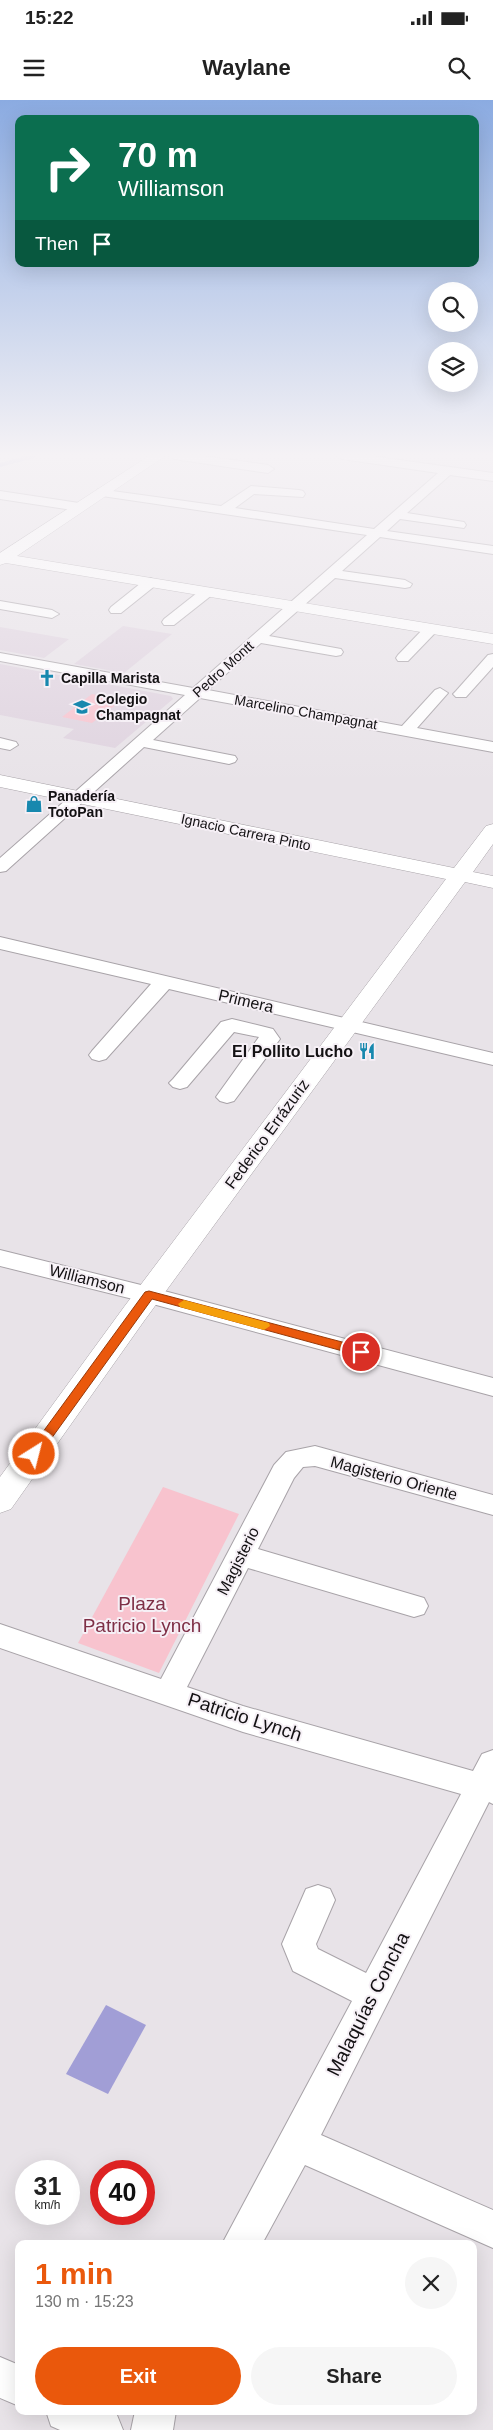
<!DOCTYPE html>
<html lang="en">
<head>
<meta charset="utf-8">
<style>
  body { margin:0; font-family:Arial,sans-serif; background:#f6f6f6; color:#222; height:100vh; display:flex; flex-direction:column; font-size:19px; white-space:nowrap }
  * { box-sizing:border-box; margin:0 }
  p { font-size:16px; color:#767676 }
  .icon { flex:none; width:28px; height:28px; fill:none; stroke:currentColor; stroke-width:2; stroke-linecap:round; stroke-linejoin:round }
  .map { position:relative; flex:1; overflow:hidden }
  .drawer { position:absolute; left:15px; top:2140px; width:462px; height:175px; display:flex; flex-direction:column; background:#fff; border-radius:10px; box-shadow:0 5px 20px #0002 }
  .drawer>* { flex:none }
  .top-card { position:absolute; left:15px; top:15px; width:464px; height:152px; border-radius:10px; box-shadow:0 5px 20px #0002; background:#0b6e4f; color:#fff; overflow:hidden }
  .tools { position:absolute; left:428px; top:182px; display:grid; gap:10px }
  .tools a { display:grid; place-items:center; width:50px; height:50px; border-radius:50%; background:#fff; box-shadow:0 5px 20px #0002; font-size:25px }
  .speed { position:absolute; left:15px; top:2060px; display:flex; gap:10px; font-size:25px; font-weight:700; text-align:center }
  .speed>* { display:grid; place-content:center; width:65px; height:65px; border-radius:50%; background:#fff; box-shadow:0 5px 20px #0002; line-height:1 }
  .speed small { font-size:12px; font-weight:400 }
  .speed .limit { border:8px solid #d22; background:#fff; color:#111 }
  .pin { position:absolute; display:grid; place-items:center; width:42px; height:42px; color:#fff; margin:-21px; border:2px solid #fff; border-radius:50%; box-shadow:0 1px 5px #0007 }
  .me { position:absolute; width:55px; margin:-28px; rotate:36deg; stroke-linejoin:round; filter:drop-shadow(0 0 4px #0008) }
  .turn { display:flex; align-items:center; gap:18px; height:105px; padding:0 20px; font-size:22px }
  .turn .icon { width:65px; height:65px; stroke-width:2.5 }
  .turn b { display:block; font-size:35px; line-height:42px }
  .then { display:flex; align-items:center; height:48px; padding:0 20px; background:#0003; gap:10px; font-size:19px }
  .round { display:grid; place-items:center; flex:none; width:52px; height:52px; border-radius:26px; background:#f6f6f6 }
  .overview { display:flex; align-items:center; justify-content:space-between; height:85px; padding:0 20px }
  h1 { font-size:30px; font-weight:700; line-height:38px; color:#ea580c }
  .action { display:flex; gap:10px; margin-top:auto; padding:10px 20px }
  .action a { flex:1; height:58px; border-radius:30px; background:#ea580c; color:#fff; font-size:20px; font-weight:700; line-height:58px; text-align:center }
  .action a+a { background:#f6f6f6; color:#222 }
  .status { display:flex; justify-content:space-between; align-items:center; height:35px; padding:0 25px; background:#fff; direction:ltr }
  .status svg { height:14px; fill:currentColor }
  header { display:flex; justify-content:space-between; align-items:center; height:65px; padding:0 20px; background:#fff; font-size:22px; font-weight:700 }
  .map>svg:first-child { display:block }
  .built { fill:#dfd3df }
  .green { fill:#f8c3ce }
  .water { fill:#a19ed6 }
  .lines { fill:none; stroke-linecap:round; stroke-linejoin:round }
  .stream { stroke:#a19ed6; stroke-width:4 }
  .minor-casing { stroke:#a8a3a8; stroke-width:2 }
  .tertiary-casing { stroke:#a8a3a8; stroke-width:1 }
  .minor { fill:#fff; fill-rule:evenodd }
  .tertiary { fill:#fff; fill-rule:evenodd }
  .route { fill:#ea580c; stroke:#983908 }
  .slow { fill:#f59e0b }
  .labels { text-anchor:middle; dominant-baseline:central; stroke-width:4; stroke-linejoin:round; paint-order:stroke }
  .far-street-label { font-size:14px; fill:#131113; stroke:#f6f0f6 }
  .far-poi-label { font-size:14px; font-weight:bold; fill:#131113; stroke:#f6f0f6; text-anchor:start }
  .street-label { font-size:16px; fill:#131113; stroke:#f6f0f6 }
  .poi-label { font-size:16px; font-weight:bold; fill:#131113; stroke:#f6f0f6; text-anchor:end }
  .near-park-label { font-size:19px; fill:#7e2f46; stroke:#f6f0f6 }
  .near-street-label { font-size:19px; fill:#131113; stroke:#f6f0f6 }
</style>
</head>
<body>
<div class="status"><b>15:22</b><svg viewBox="0 0 49 12"><path d="M0 12V9h3v3zM5 12V6h3v6zM10 12V3h3v9zM15 12V0h3v12zM26 1h20v11H26zM47 4h2v5h-2z"/></svg></div>
<header><svg class="icon" aria-label="menu" viewBox="0 0 24 24"><path d="M4 6h16M4 12h16M4 18h16"/></svg>Waylane<svg class="icon" aria-label="search" viewBox="0 0 24 24"><circle cx="10" cy="10" r="6"/><path d="M15 15l6 6"/></svg></header>
<div class="map">
<svg width="493" height="2330" viewBox="0 0 493 2330">
  <rect width="100%" height="100%" fill="#e8e3e8"/>
  <g class="built">
    <path d="M123,526L172,534L124,573L74,564Z"/>
    <path d="M0,527L69,539L44,558L0,550Z"/>
    <path d="M0,564L171,596L173,599L115,648L63,638L74,629L0,615Z"/>
  </g>
  <g class="green">
    <path d="M92,594L122,600L92,623L62,617Z"/>
    <path d="M163,1387L239,1414L159,1573L78,1543Z"/>
  </g>
  <path class="water" d="M106,1905L146,1925L108,1994L66,1974Z"/>
  <g class="lines">
    <path class="stream" d="M0,365L33,356"/>
    <g class="minor-casing">
      <g id="minor">
        <path d="M169,356H203L268,365L274,369L268,373L174,359Z"/>
        <path d="M337,356H371L493,373V381L450,375L407,413L464,422L466,425L464,428L400,419L387,431L493,446V454L380,437L342,471L405,480L412,484L410,487L405,488L335,478L269,536L341,549L343,552L341,555L336,556L261,543L208,590L402,626L435,590L440,588L448,593L417,628L493,642V652L200,598L153,640L235,656L237,659L235,662L229,664L144,647L6,771L0,772V758L185,595L0,561V553L193,588L367,435L102,396L96,392L98,389L221,406L251,386L299,390L303,391L305,394L303,397L254,394L235,408L374,429L438,373L342,359Z"/>
        <path d="M0,391L79,403L85,407L79,411L0,399Z"/>
        <path d="M151,478L158,482L156,485L121,513H111L109,510L111,507L146,479Z"/>
        <path d="M207,488L214,492L212,495L174,525H164L162,522L164,519L202,489Z"/>
        <path d="M0,501L52,510L59,514L52,518L0,509Z"/>
        <path d="M431,525L436,526L438,529L436,532L408,561H398L396,558L398,555L426,526Z"/>
        <path d="M493,554V567L466,597H456L453,594L456,591L488,555Z"/>
        <path d="M0,638L16,642L18,645L10,650L0,648Z"/>
        <path d="M0,837L493,953V965L169,889L106,959L99,961L92,959L89,955L92,951L151,884L0,849Z"/>
        <path d="M232,919L273,929L280,939L234,1001L227,1003L220,1001L216,997L259,937L234,932L187,987L180,989L173,987L169,983L173,979L221,922Z"/>
        <path d="M0,1150L149,1187L493,1278V1296L149,1203L0,1166Z"/>
        <path d="M315,1346L493,1395V1415L315,1366L303,1367L294,1378L258,1449L424,1498L428,1506L424,1514L414,1517L248,1468L187,1587L243,1606L473,1671L482,1654L493,1650V1704L489,1702L321,2035L493,2110V2148L305,2065L262,2144H222L352,1901L293,1871L282,1844L306,1789L318,1785L330,1789L335,1800L316,1844L318,1849L366,1873L461,1694L243,1632L0,1548V1524L161,1579L274,1365L286,1352Z"/>
        <path d="M0,2257L19,2265V2306L0,2298Z"/>
        <path d="M46,2311H109L117,2315L123,2330H60L51,2326Z"/>
        <path d="M135,2311H176L173,2330H131Z"/>
      </g>
    </g>
    <g class="tertiary-casing">
      <g id="tertiary">
        <path d="M149,356H165L17,456L493,534V544L6,463L0,465V453Z"/>
        <path d="M0,675L454,768L486,726L493,724V744L473,772L493,776V788L465,782L144,1221L11,1409L0,1413V1377L124,1207L446,779L0,687Z"/>
      </g>
    </g>
    <use href="#minor" class="minor"/>
    <use href="#tertiary" class="tertiary"/>
  </g>
  <linearGradient id="sky" x2="0" y2="1"><stop stop-color="#8babe1"/><stop offset="0.52" stop-color="#f5f2f5"/><stop offset="1" stop-color="#f5f2f5" stop-opacity="0"/></linearGradient>
  <rect width="493" height="683" fill="url(#sky)"/>
  <path class="route" d="M149,1191L361,1247L367,1252L361,1256L152,1199L38,1357H29L27,1354L29,1351L145,1192Z"/>
  <path class="slow" d="M184,1200L269,1223L270,1226L264,1230L180,1207L178,1204Z"/>
  <defs>
    <g id="church-bare" transform="scale(1.35)"><path d="M-1.2-6h2.4v3.5h3.3v2.4h-3.3V6h-2.4V-.1h-3.3v-2.4h3.3Z" fill="#1788ae" stroke="#f6f0f6" stroke-width="2.5" paint-order="stroke"/></g>
    <g id="school-bare" transform="scale(1.35)"><path d="M0-5L7-2L0 1L-7-2ZM-4 1L0 2.5L4 1V4Q0 6-4 4Z" fill="#1788ae" stroke="#f6f0f6" stroke-width="2.5" paint-order="stroke"/></g>
    <g id="shop-bare" transform="scale(1.35)"><path d="M-5-2.5h2.3a2.7 3.5 0 0 1 5.4 0H5L5.5 6h-11ZM-1.5-2.5h3a1.5 2.3 0 0 0-3 0Z" fill="#1788ae" stroke="#f6f0f6" stroke-width="2.5" paint-order="stroke"/></g>
    <g id="restaurant-bare" transform="scale(1.35)"><path d="M-5-6h1v4h1v-4h1v4h1v-4h1v5L-1.5 .5V6h-2V.5L-5-1ZM5-6V6H3V1.5H1.5Q1.5-4 5-6Z" fill="#1788ae" stroke="#f6f0f6" stroke-width="2.5" paint-order="stroke"/></g>
  </defs>
  <g fill-rule="evenodd">
    <use href="#church-bare" x="47" y="578"/>
    <use href="#school-bare" x="82" y="607"/>
    <use href="#shop-bare" x="34" y="704"/>
    <use href="#restaurant-bare" x="367" y="951"/>
  </g>
  <g class="labels">
    <g class="far-street-label">
      <text transform="translate(223 569) rotate(-42)">Pedro Montt</text>
      <text transform="translate(306 612) rotate(10)">Marcelino Champagnat</text>
      <text transform="translate(246 732) rotate(12)">Ignacio Carrera Pinto</text>
    </g>
    <g class="far-poi-label">
      <text x="61" y="578">Capilla Marista</text>
      <text x="96" y="599">Colegio<tspan x="96" dy="16">Champagnat</tspan></text>
      <text x="48" y="696">Panadería<tspan x="48" dy="16">TotoPan</tspan></text>
    </g>
    <g class="street-label">
      <text transform="translate(246 901) rotate(13)">Primera</text>
      <text transform="translate(267 1034) rotate(-54)">Federico Errázuriz</text>
      <text transform="translate(87 1179) rotate(14)">Williamson</text>
      <text transform="translate(394 1378) rotate(15)">Magisterio Oriente</text>
      <text transform="translate(238 1461) rotate(-63)">Magisterio</text>
    </g>
    <g class="poi-label">
      <text x="353" y="951">El Pollito Lucho</text>
    </g>
    <g class="near-park-label">
      <text x="142" y="1503">Plaza<tspan x="142" dy="22">Patricio Lynch</tspan></text>
    </g>
    <g class="near-street-label">
      <text transform="translate(245 1617) rotate(18)">Patricio Lynch</text>
      <text transform="translate(368 1904) rotate(-63)">Malaquías Concha</text>
    </g>
  </g>
</svg>
<div class="tools">
<a><svg class="icon" aria-label="search" viewBox="0 0 24 24"><circle cx="10" cy="10" r="6"/><path d="M15 15l6 6"/></svg></a>
<a><svg class="icon" aria-label="layers" viewBox="0 0 24 24"><path d="M12 4l9 5-9 5-9-5zM3 14l9 5 9-5"/></svg></a>
</div>
<div class="speed"><div>31<small>km/h</small></div><div class="limit">40</div></div>
<div class="pin" style="left:361px;top:1252px;background:#d93025"><svg class="icon" aria-label="arrive" viewBox="0 0 24 24"><path d="M6 21V4h12l-3 4 3 4H6"/></svg></div>
<svg class="me" style="left:34px;top:1354px" viewBox="-20 -20 40 40"><circle r="17" fill="#ea580c" stroke="#fff" stroke-width="3"/><path d="M0-11L8 9 0 5-8 9z" fill="#fff"/></svg>
<div class="top-card">
<div class="turn"><svg class="icon" aria-label="right" viewBox="0 0 24 24"><path d="M7 20v-9h11M14 6l5 5-5 5"/></svg><div><b>70 m</b>Williamson</div></div>
<div class="then">Then<svg class="icon" aria-label="arrive" viewBox="0 0 24 24"><path d="M6 21V4h12l-3 4 3 4H6"/></svg></div>
</div>
<section class="drawer">
<div class="overview"><div><h1>1 min</h1><p>130 m · 15:23</p></div><a class="round"><svg class="icon" aria-label="close" viewBox="0 0 24 24"><path d="M6 6l12 12M18 6L6 18"/></svg></a></div>
<div class="action"><a>Exit</a><a>Share</a></div>
</section>
</div>
</body>
</html>
